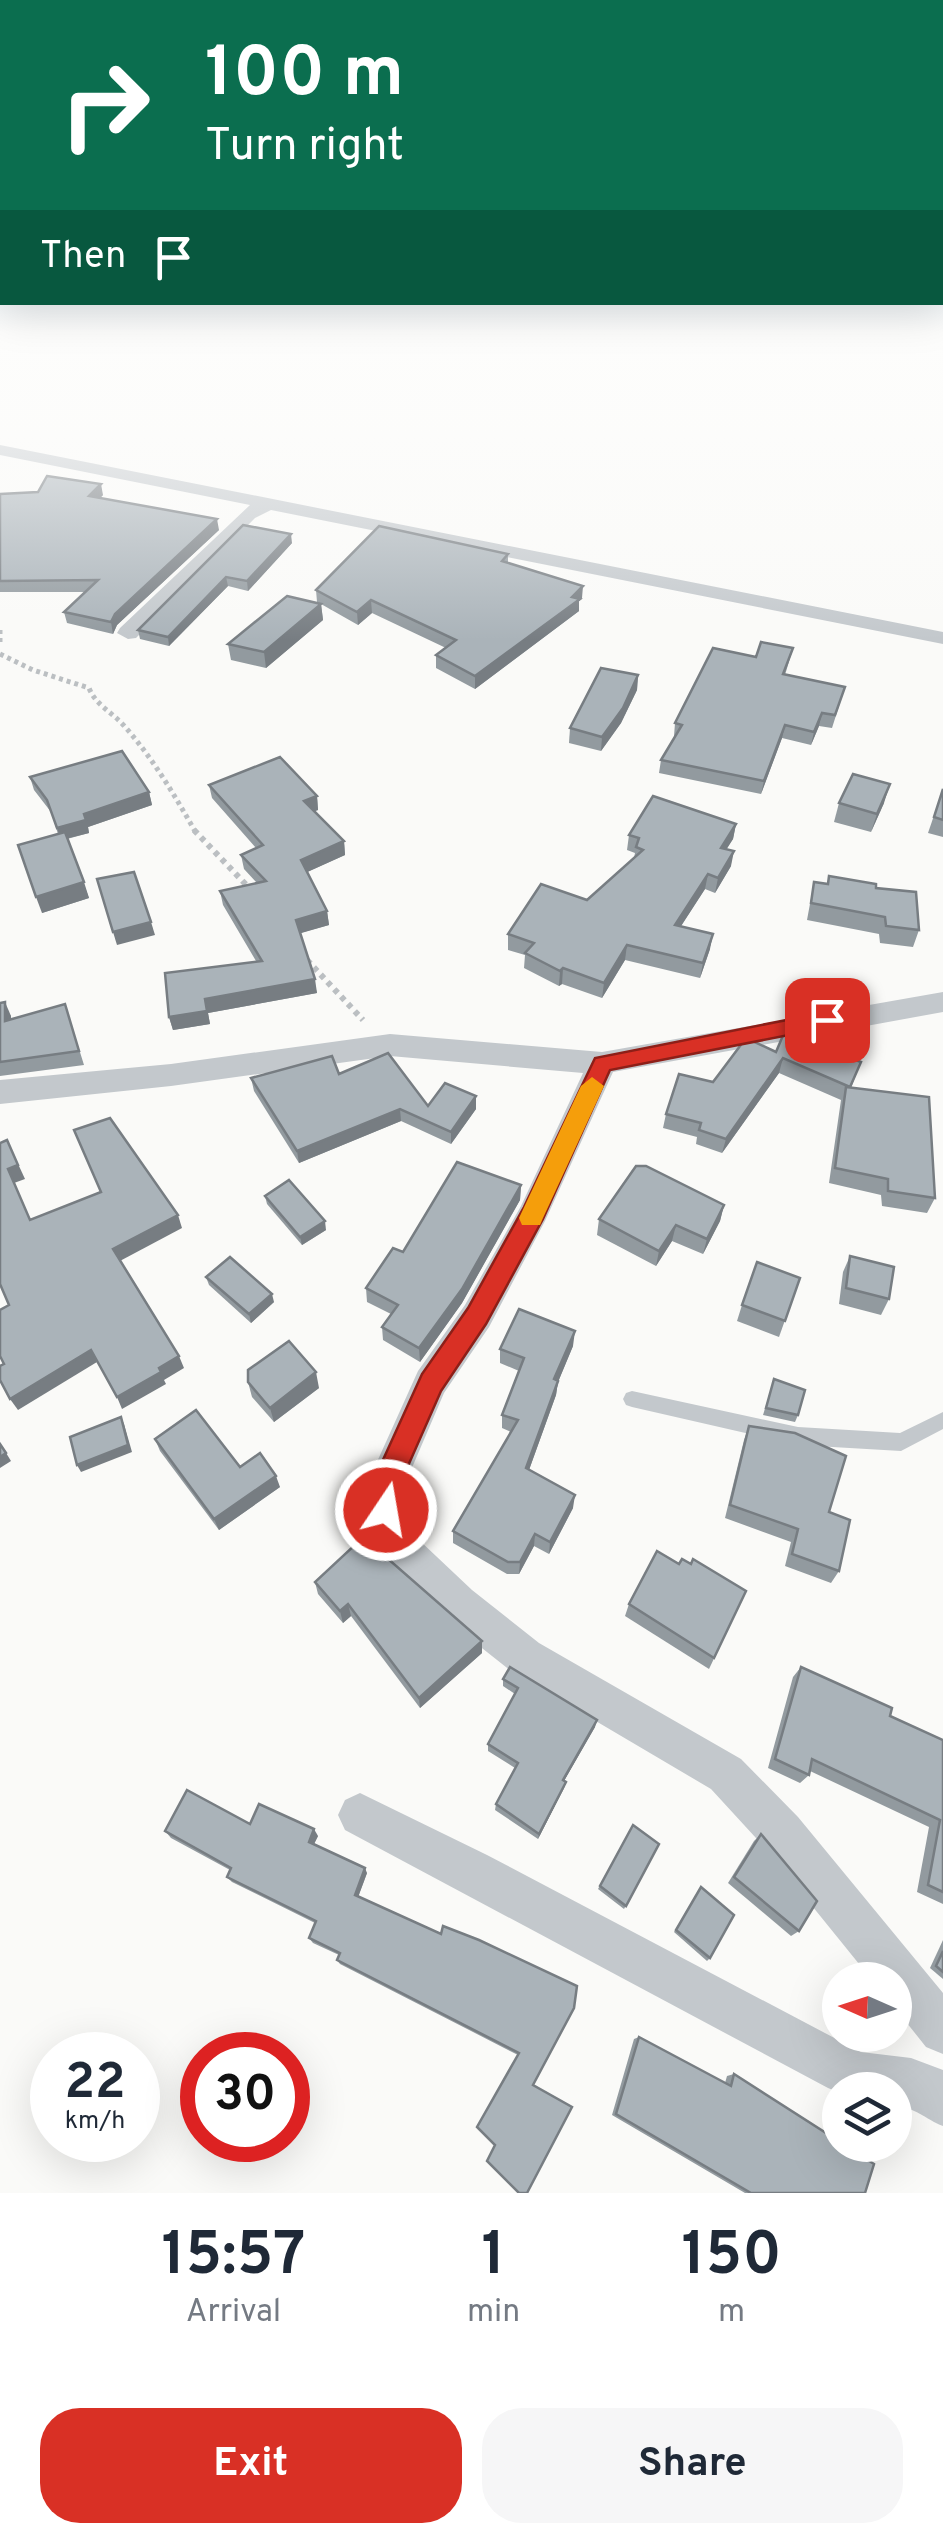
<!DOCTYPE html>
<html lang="en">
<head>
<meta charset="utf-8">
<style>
  body { margin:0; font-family:Overpass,sans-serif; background:#f6f6f7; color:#1f2937; height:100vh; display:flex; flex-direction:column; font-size:38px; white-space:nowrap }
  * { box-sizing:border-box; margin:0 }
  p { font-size:32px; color:#747a83 }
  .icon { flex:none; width:55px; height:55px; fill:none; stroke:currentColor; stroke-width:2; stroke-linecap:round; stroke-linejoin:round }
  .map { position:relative; height:2193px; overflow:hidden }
  .details { display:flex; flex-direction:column; background:#fff; flex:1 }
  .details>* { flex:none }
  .guide { position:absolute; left:0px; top:0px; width:945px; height:305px; box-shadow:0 10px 40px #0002; background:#0b6e4f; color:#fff; overflow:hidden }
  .needle { width:65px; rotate:273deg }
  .controls { position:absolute; left:822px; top:1962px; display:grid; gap:20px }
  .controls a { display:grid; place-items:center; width:90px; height:90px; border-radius:50%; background:#fff; box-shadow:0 10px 40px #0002; font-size:50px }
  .speed { position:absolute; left:30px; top:2032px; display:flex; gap:20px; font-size:50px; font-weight:700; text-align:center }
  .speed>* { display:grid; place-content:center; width:130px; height:130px; border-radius:50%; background:#fff; box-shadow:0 10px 40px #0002; line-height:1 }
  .speed small { font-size:25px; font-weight:400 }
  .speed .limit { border:15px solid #d22; background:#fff; color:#111 }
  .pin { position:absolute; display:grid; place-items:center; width:85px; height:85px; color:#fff; margin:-42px; border-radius:20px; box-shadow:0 5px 15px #0006 }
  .me { position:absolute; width:110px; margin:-55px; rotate:12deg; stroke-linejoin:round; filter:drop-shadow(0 0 8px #0008) }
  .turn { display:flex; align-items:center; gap:35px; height:210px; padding:0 40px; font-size:45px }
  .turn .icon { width:130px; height:130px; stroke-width:2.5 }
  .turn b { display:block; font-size:70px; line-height:85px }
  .then { display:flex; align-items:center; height:95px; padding:0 40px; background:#0003; gap:20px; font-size:38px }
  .eta { display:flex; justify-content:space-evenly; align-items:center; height:170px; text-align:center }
  .eta b { font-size:60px; font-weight:700; line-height:70px }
  .action { display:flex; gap:20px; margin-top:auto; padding:20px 40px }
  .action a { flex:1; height:115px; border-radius:40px; background:#d93025; color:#fff; font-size:40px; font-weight:700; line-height:115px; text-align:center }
  .action a+a { background:#f6f6f7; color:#1f2937 }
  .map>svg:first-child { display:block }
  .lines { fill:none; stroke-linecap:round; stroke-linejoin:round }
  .path-far1 { stroke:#bbbfc2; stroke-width:5; stroke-dasharray:4 4; stroke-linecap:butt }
  .path { stroke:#bbbfc2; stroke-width:6; stroke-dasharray:5 5; stroke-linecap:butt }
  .service { fill:#c3c8cc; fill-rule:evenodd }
  .minor { fill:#c3c8cc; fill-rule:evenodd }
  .wall { fill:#929a9f }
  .shaded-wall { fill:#777d82 }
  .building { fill:#aab3b9; stroke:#777d82; stroke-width:2.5 }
  .route { fill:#d93025; stroke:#8d1f18; stroke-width:2.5 }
  .slow { fill:#f59e0b }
</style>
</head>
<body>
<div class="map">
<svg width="943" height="2193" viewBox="0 0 943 2193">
  <rect width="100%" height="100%" fill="#fafaf8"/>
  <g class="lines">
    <g class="path-far1">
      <path d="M0,630V642"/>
      <path d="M0,654L33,670L89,688C96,706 114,713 126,728C154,760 175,796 196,833"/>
    </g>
    <g class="path">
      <path d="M194,830L253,892"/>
      <path d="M307,960L363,1020"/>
    </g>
    <path class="service" d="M632,1391L798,1427L900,1433L943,1412V1429L901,1451L798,1445L632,1407L626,1405L623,1399L626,1393Z"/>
    <g class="minor">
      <path d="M0,445L943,632V644L271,510L255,518L136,638L128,639L117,633L120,628L250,505L0,455Z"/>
      <path d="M943,992V1012L613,1072L545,1221L489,1327L444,1393L405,1484L404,1509L419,1540L472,1590L539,1643L741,1759L798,1817L943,1993V2054L926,2047L895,2008V1980H872L766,1849L711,1789L511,1671L444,1618L391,1568L366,1510L367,1484L418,1371L465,1305L521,1206L583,1073L390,1056L171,1086L0,1104V1080L171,1064L390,1034L602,1052Z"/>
      <path d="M360,1793L487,1855L861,2052L911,2058L943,2070V2126C925,2119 915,2107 895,2106V2090L840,2093L828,2088L345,1830L338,1815L345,1800Z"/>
    </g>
  </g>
  <g class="wall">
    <path d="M0,494L103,495L100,498L219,530L117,625L113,634L67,623L64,612L86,592H0Z"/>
    <path d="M243,525L292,543L248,591L228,586L169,646L140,639L138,630Z"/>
    <path d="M508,554V563L582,598L579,601V611L475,689L436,668V655L446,648L372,613L358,625L321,604L323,620L266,668L231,660L228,644L321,604L317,602L316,590Z"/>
    <path d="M793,648L785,675L845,687L832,728L819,726L811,745L782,738L761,794L659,773L661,760L675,736H674L675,723L756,657Z"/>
    <path d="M638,675L637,690L621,723L601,751L569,743L570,728Z"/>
    <path d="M30,777L149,792L152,805L88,827L89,833L67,839L89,898L42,913L58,834L51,812L34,790Z"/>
    <path d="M209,785L317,796L318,810L314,811L344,841L345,855L307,872L327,911L329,925L300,933L317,993L208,1013L210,1024L173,1030L169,1017L256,961L223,905L220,891L257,883L244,869L241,855L256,848L212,798Z"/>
    <path d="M943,789V837L928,833Z"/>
    <path d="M839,803H884L871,832L834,822Z"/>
    <path d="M736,824L733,839L726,849L731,866L715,893L705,889L681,926L710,949L700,978L625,960L602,998L562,984L559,986L524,968L525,955L508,950V934L587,900L634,858L635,853L627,850L629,835Z"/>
    <path d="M829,876L876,888L919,930L913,947L880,943L879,934L807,920L814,882L827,884Z"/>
    <path d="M0,1003L11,1016V1020L65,1004L84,1065L0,1076Z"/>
    <path d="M776,1052L861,1062L851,1088L935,1198L927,1213L882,1206L881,1195L829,1183L841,1100L779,1073L722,1153L696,1144L697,1137L663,1128L666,1114L713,1082Z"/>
    <path d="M339,1074L428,1106L476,1096V1109L451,1144L401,1121L299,1163L254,1091L251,1078Z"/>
    <path d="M521,1185L520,1200L462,1303L420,1362L383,1340L382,1327L391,1314L367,1302L366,1288L403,1252Z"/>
    <path d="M265,1196L326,1230L302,1245L267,1204Z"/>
    <path d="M724,1205L720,1221L703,1254L672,1241L656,1266L597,1235L599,1219Z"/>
    <path d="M850,1256L889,1299L881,1315L839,1304L843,1272Z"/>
    <path d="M206,1277L274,1302L251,1323L209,1285Z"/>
    <path d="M800,1278L779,1337L737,1321L742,1305Z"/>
    <path d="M573,1346L558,1382L556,1395L529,1470L573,1508L549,1554L534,1546L519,1574H507L453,1543V1531L511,1432L502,1428V1415L519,1371L500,1363V1349Z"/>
    <path d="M774,1379L798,1415L795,1422L763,1415Z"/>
    <path d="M248,1382L319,1388L274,1422L252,1397Z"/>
    <path d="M749,1426L829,1512L839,1571L831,1583L785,1566L791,1542L725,1518L744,1440Z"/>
    <path d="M155,1439L240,1467L280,1487L219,1530L160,1451Z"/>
    <path d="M387,1558L482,1653L420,1708L351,1616L343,1623L318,1594L315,1582Z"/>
    <path d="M679,1564L746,1591L709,1669L625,1616L629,1604Z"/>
    <path d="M801,1667L890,1716L943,1740V1904L917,1892L929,1827L810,1771L809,1775L800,1783L768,1768L793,1677Z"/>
    <path d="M503,1679L595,1727L564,1781L566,1782L564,1788L538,1839L495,1810L496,1804L515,1768L488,1751V1744L515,1694L503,1686Z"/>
    <path d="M250,1824L318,1836L314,1844L367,1873L358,1897L441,1934L577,1986L495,2145L518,2055L340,1964L337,1960L339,1955L313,1943L309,1938L315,1923L232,1882L227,1877L230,1870L171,1838L165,1831Z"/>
    <path d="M633,1825L659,1844L624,1909L598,1889Z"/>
    <path d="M761,1834L799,1931L791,1936L728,1883L754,1841Z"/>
    <path d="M701,1887L710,1958L707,1961L674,1932Z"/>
    <path d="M943,1940V1979L930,1968Z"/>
    <path d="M639,2037L725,2083L727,2076L734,2074L865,2193H745L612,2115L634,2039Z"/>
  </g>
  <g class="shaded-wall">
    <path d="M101,484L103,495L91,507L89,496Z"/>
    <path d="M217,519L219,530L117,625L113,634L111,622L115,614Z"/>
    <path d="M291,534L292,543L248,591L247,581Z"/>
    <path d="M226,577L228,586L169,646L168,637Z"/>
    <path d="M583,586L582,598L579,601V611L475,689V676L572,597Z"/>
    <path d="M371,600L372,613L358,625L357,612Z"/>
    <path d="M321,604L323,620L266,668L264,652Z"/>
    <path d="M638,675L637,690L621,723L601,751L602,737Z"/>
    <path d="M822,713L819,726L811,745L814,732Z"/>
    <path d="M785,725L782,738L761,794L764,781Z"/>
    <path d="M890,784L884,803L871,832L877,814Z"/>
    <path d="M149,792L152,805L88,827L89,833L61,840L57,828L84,814Z"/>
    <path d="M317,796L318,810L305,815L304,801Z"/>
    <path d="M736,824L733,839L718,863L721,848Z"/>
    <path d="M344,841L345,855L303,874L301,860Z"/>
    <path d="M734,851L731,866L715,893L718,878Z"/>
    <path d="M708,874L705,889L672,940L675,925Z"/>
    <path d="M84,882L89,898L42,913L36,897Z"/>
    <path d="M327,911L329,925L298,934L296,920Z"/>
    <path d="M151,922L155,935L117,945L113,932Z"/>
    <path d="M713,934L710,949L700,978L703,963Z"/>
    <path d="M627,945L625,960L602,998L604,983Z"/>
    <path d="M563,968L562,984L559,986L560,971Z"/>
    <path d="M315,979L317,993L208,1013L210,1024L173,1030L169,1017L205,999Z"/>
    <path d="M5,1002L11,1016V1035L5,1021Z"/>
    <path d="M783,1058L779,1073L722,1153L726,1139Z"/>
    <path d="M476,1096V1109L451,1144V1132Z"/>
    <path d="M400,1109L401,1121L299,1163L297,1151Z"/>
    <path d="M7,1140L25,1179L14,1183L8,1169Z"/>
    <path d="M521,1185L520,1200L462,1303L420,1362L419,1348Z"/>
    <path d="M724,1205L720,1221L703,1254L707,1239Z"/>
    <path d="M178,1215L182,1228L118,1262L113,1249Z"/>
    <path d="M325,1221L326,1230L302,1245L300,1237Z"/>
    <path d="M676,1225L672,1241L656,1266L659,1251Z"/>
    <path d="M272,1294L274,1302L251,1323L249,1314Z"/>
    <path d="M575,1331L573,1346L558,1382L556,1395L525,1481L526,1468L554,1379Z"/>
    <path d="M91,1350L97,1362L18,1410L10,1399Z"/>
    <path d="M179,1356L184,1368L164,1380L166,1384L122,1409L117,1397L159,1368Z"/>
    <path d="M316,1372L319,1388L274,1422L270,1408Z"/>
    <path d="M121,1417L124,1424L132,1452L81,1472L77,1465Z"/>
    <path d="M0,1443L11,1461L0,1468Z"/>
    <path d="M276,1476L280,1487L219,1530L214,1519Z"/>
    <path d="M575,1495L573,1508L549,1554L550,1542Z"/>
    <path d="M535,1534L534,1546L519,1574L520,1562Z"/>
    <path d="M348,1604L351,1616L343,1623L340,1611Z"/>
    <path d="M482,1641V1653L420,1708L419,1698Z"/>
    <path d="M597,1720L595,1727L561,1786L563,1780Z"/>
    <path d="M566,1782L564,1788L538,1839L539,1834Z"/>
    <path d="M314,1829L318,1836L312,1848L309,1842Z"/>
    <path d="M365,1868L367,1873L357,1900L355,1895Z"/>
  </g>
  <g class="building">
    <path d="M47,476L101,484L89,496L217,519L115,614L111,622L64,612L98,580L0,581V494L38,492Z"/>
    <path d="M243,525L291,534L247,581L226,577L168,637L138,630Z"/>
    <path d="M379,526L508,554L502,561L583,586L572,597L580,599L475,676L436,655L456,640L371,600L357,612L316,590Z"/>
    <path d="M287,596L321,604L264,652L228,644Z"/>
    <path d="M761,642L793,648L783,674L845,687L835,715L822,713L814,732L785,725L764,781L661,760L682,725L675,723L713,648L756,657Z"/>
    <path d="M601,668L638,675L623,708L602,737L570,728Z"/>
    <path d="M122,751L149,792L84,814L86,820L57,828L47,800L30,777Z"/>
    <path d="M280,757L317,796L304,801L344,841L301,860L327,911L296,920L315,979L205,999L207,1011L169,1017L165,973L262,961L220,891L266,881L241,855L263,845L209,785Z"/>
    <path d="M853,774L890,784L877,814L839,803Z"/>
    <path d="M943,789V820L934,817Z"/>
    <path d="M653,796L736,824L721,848L734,851L718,878L708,874L675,925L713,934L703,963L627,945L604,983L563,968L560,971L525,953L534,943L508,934L541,884L587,900L643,850L636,847L639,838L629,835Z"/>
    <path d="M65,832L84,882L36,897L18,845Z"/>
    <path d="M134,872L151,922L113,932L97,879Z"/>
    <path d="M829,876L876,884V888L916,892L919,930L886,926L885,917L811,903L814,882L828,884Z"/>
    <path d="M5,1002V1021L65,1004L79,1051L0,1062V1003Z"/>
    <path d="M784,1033L861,1062L850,1087L783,1058L726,1139L699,1130L701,1123L666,1114L679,1074L713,1082L746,1038L776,1052Z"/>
    <path d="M388,1053L428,1106L445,1083L476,1096L451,1132L400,1109L297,1151L251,1078L332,1056L339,1074Z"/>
    <path d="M846,1087L929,1097L935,1198L888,1191V1179L835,1168Z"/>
    <path d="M110,1118L178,1215L113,1249L179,1356L159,1368L161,1372L117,1397L91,1350L10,1399L0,1380V1366L4,1364L0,1356V1310L9,1305L0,1284V1143L7,1140L18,1165L8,1169L30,1220L101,1192L74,1130Z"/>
    <path d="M457,1162L521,1185L462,1289L419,1348L382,1327L398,1305L366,1288L393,1248L403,1252Z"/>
    <path d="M636,1166H646L724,1205L707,1239L676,1225L659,1251L599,1219Z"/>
    <path d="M289,1180L325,1221L300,1237L265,1196Z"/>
    <path d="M850,1256L894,1267L889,1299L846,1288Z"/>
    <path d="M230,1257L272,1294L249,1314L206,1277Z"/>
    <path d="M757,1262L800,1278L785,1321L742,1305Z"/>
    <path d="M519,1309L575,1331L554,1379L558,1381L526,1468L575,1495L550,1542L535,1534L520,1562H508L453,1531L518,1420L502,1415L524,1358L500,1349Z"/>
    <path d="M289,1341L316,1372L270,1408L248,1382V1370Z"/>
    <path d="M774,1379L805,1390L798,1415L766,1408Z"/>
    <path d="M196,1410L240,1467L260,1453L276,1476L214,1519L155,1439Z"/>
    <path d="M121,1417L128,1445L77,1465L70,1437Z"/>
    <path d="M749,1426L795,1433L846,1456L829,1512L850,1520L839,1571L792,1554L798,1529L730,1505Z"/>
    <path d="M0,1444L6,1453L0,1457Z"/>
    <path d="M373,1528L387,1558L482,1641L419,1698L348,1604L340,1611L315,1582Z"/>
    <path d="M657,1551L679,1564L682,1559L691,1564L693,1559L746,1591L714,1658L629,1604Z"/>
    <path d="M510,1667L597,1720L563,1780L566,1782L539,1834L496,1804L518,1763L488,1744L518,1688L503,1679Z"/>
    <path d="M801,1667L892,1708L890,1716L943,1740V1892L928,1885L940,1820L812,1759L809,1775L775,1759Z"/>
    <path d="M187,1790L250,1824L259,1804L314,1829L309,1842L365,1868L355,1895L441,1934L443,1926L479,1940L577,1986L574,2008L533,2085L572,2107L527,2193H519L487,2161L495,2145L477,2127L519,2053L337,1960L340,1953L309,1938L316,1921L227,1877L231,1868L165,1831Z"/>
    <path d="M633,1825L659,1844L626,1906L600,1886Z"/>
    <path d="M761,1834L817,1901L799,1931L734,1877Z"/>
    <path d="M701,1887L734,1915L710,1958L676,1930Z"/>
    <path d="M943,1951V1972L936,1966Z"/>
    <path d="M639,2037L731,2086L734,2074L840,2142V2145H844L874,2164L865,2193H751L616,2114Z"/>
  </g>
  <linearGradient id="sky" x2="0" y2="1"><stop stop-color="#96bcdc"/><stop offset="0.52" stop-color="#fdfdfc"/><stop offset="1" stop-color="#fdfdfc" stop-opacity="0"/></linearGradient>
  <rect width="943" height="640" fill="url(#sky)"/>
  <path class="route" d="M827,1012L835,1015L838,1020L835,1026L610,1070L543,1219L486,1324L441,1391L400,1484L396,1520L386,1524L375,1520L371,1510L372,1484L422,1374L468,1308L524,1207L595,1058Z"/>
  <path class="slow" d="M592,1077L604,1086L543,1218L540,1225H522L519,1218L581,1086Z"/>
</svg>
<div class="controls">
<a><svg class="needle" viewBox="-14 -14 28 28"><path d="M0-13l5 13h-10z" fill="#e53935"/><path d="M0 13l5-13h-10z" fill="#747a83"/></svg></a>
<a><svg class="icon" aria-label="layers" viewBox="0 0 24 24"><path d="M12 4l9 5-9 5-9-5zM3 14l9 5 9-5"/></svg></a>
</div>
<div class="speed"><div>22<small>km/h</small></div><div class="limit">30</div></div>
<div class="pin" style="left:827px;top:1020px;background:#d93025"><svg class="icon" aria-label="arrive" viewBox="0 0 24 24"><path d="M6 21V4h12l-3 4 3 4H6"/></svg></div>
<svg class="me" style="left:386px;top:1510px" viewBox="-20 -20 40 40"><circle r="17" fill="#d93025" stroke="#fff" stroke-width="3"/><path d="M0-11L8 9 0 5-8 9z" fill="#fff"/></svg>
<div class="guide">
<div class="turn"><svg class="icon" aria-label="right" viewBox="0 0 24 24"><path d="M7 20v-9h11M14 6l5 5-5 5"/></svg><div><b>100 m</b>Turn right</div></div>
<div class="then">Then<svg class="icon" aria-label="arrive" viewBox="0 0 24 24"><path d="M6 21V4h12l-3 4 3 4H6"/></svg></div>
</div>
</div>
<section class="details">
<div class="eta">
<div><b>15:57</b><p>Arrival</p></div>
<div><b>1</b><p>min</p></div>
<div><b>150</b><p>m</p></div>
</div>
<div class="action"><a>Exit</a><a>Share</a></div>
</section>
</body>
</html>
